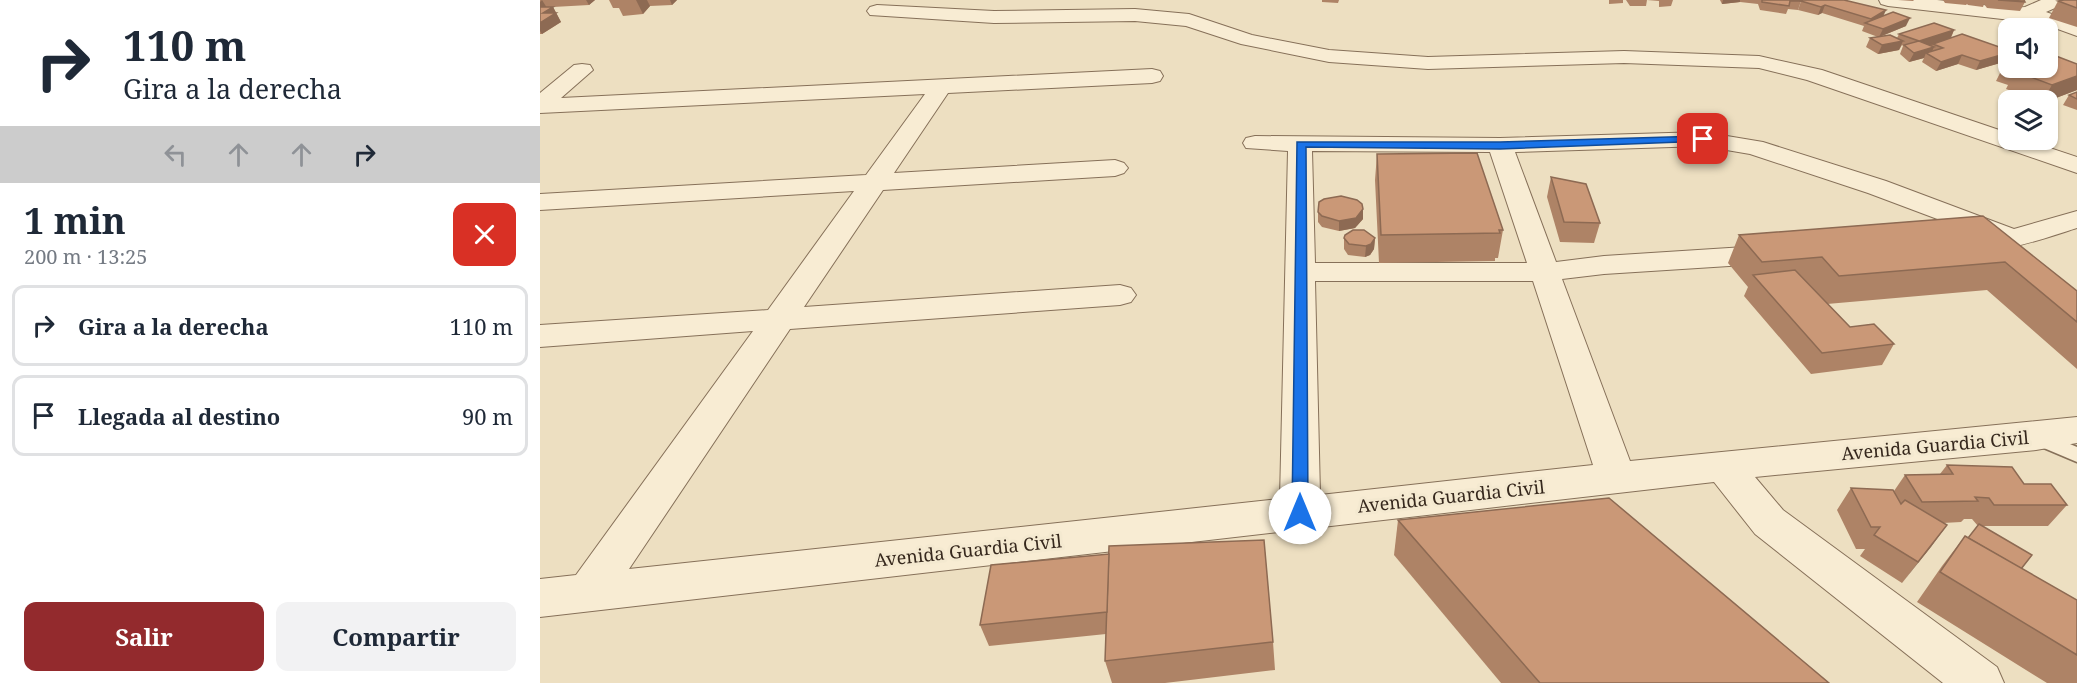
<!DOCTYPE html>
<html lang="es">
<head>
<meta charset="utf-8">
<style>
  body { margin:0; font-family:"Noto Serif",serif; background:#f2f2f3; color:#1f2937; height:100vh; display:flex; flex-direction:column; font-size:22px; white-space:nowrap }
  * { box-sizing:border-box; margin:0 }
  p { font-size:20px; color:#747a83 }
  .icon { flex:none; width:33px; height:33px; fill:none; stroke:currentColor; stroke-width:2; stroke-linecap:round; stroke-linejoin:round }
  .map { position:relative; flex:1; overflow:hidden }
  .details { display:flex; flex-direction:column; background:#fff; width:540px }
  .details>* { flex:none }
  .hud { background:#fff; color:#1f2937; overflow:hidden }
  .buttons { position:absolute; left:1458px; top:18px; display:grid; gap:12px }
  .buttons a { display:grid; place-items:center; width:60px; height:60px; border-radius:12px; background:#fff; box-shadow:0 2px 4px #0004; font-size:30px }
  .pin { position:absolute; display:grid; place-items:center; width:51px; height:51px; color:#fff; margin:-26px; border-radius:12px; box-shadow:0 3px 9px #0006 }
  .me { position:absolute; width:66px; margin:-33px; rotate:0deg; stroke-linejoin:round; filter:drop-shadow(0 0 4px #0008) }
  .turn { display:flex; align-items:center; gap:21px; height:126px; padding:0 24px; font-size:27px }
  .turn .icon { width:78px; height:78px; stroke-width:2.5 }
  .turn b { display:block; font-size:42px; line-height:51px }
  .lanes { display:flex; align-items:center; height:57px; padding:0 24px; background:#0003; justify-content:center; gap:30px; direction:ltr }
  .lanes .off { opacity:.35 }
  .round { display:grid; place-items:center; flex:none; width:63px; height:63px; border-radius:12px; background:#f2f2f3 }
  .summary { display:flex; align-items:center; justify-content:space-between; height:102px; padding:0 24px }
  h1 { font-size:36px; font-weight:700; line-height:45px }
  .button { display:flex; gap:12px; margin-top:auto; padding:12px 24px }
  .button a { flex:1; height:69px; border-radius:12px; background:#932a2d; color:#fff; font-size:24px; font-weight:700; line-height:69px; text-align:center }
  .button a+a { background:#f2f2f3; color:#1f2937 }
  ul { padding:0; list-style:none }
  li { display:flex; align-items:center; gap:18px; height:81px; margin:0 12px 9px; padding:0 12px; border:3px solid #e0e1e3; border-radius:12px }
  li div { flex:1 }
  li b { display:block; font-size:22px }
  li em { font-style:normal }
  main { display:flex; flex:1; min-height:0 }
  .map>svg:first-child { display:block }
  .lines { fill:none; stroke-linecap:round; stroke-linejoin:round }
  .lane-casing { stroke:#867059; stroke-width:3 }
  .street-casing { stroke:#867059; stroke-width:2 }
  .lane { fill:#f8ecd3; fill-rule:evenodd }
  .street { fill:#f8ecd3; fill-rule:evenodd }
  .wall { fill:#ae8366 }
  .shaded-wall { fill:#8d6a53 }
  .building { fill:#ca9877; stroke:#8d6a53; stroke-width:1.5 }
  .route { fill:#1a73e8; stroke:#114b97; stroke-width:1.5 }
  .labels { text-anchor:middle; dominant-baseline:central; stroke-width:6; stroke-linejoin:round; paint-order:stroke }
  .near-street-label { font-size:18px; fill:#36281d; stroke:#f4e9d0 }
</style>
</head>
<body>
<main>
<section class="details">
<div class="hud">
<div class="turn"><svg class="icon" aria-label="right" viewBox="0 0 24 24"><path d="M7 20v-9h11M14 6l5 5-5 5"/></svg><div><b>110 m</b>Gira a la derecha</div></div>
<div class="lanes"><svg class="icon off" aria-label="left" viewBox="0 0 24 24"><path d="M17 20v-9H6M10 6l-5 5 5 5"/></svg><svg class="icon off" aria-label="ahead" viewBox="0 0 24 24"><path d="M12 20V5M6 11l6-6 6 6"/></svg><svg class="icon off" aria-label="ahead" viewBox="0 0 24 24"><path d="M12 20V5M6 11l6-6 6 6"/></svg><svg class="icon" aria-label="right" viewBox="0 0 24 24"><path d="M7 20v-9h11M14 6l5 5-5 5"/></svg></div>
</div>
<div class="summary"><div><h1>1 min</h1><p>200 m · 13:25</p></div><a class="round" style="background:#d93025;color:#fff"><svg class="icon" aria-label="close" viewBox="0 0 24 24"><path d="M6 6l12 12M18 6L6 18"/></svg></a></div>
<ul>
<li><svg class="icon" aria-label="right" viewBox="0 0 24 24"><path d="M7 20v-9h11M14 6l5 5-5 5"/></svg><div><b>Gira a la derecha</b></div><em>110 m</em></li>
<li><svg class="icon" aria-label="arrive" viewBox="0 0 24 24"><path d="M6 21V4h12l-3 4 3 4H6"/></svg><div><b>Llegada al destino</b></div><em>90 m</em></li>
</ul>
<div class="button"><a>Salir</a><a>Compartir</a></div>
</section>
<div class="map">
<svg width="1537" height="683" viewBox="0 0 1537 683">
  <rect width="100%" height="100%" fill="#eddfc1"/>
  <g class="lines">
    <g class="lane-casing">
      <path id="lane" d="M1499,431L1537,447V462L1492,443L1490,438L1492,433Z"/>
    </g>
    <g class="street-casing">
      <g id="street">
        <path d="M1339,0H1397L1471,8L1485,7L1501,0H1526L1524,4L1506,12L1537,23V36L1487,18L1471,20L1348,6L1341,4Z"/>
        <path d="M337,5L454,11L595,9L649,14L712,35L789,50L888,57L1084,51L1219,56L1282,70L1468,133V140H1486L1537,157V173L1267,80L1219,68L1084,63L888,69L789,62L701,44L646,26L595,21L454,23L330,15L327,11L330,7Z"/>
        <path d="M42,64L50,65L53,70L21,98L612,69L620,71L623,76L620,81L612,83L408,93L354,173L575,160L584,163L588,168L584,173L575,176L343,190L264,307L580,285L591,288L596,295L591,302L580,305L250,329L89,569L740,499L748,151L706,148L703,143L706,138L715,136L960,138L1163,132L1223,142L1346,181L1474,229L1537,211V228C1499,240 1455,257 1415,247L1411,241L1415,235L1432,232L1328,193L1210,154L1163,146L975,152L1016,262L1064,256L1236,245L1246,248L1251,254L1246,260L1236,263L1064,274L1022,279L1090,461L1537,417V443L1496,450L1215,477L1243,510L1457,667L1464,683H1403L1215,534L1174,482L0,617V579L36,575L213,331L0,347V325L228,310L314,191L0,210V194L326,175L385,94L0,113V93L34,65ZM772,151L950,152L987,263H775ZM775,281H993L1053,465L780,495Z"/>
      </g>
    </g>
    <use href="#lane" class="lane"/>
    <use href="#street" class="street"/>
  </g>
  <g class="wall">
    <path d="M0,0H55L49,5L13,7L21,22L2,34H0Z"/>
    <path d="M69,0H137L132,5L110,6L103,14L83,16L79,8H73Z"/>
    <path d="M782,0H799L798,3L782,2Z"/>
    <path d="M1069,0H1083V3L1069,4Z"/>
    <path d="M1086,0H1133L1131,6L1119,7V1L1107,0L1106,6H1090Z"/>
    <path d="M1180,0H1261V1L1258,10L1248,9L1246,14L1220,10L1218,4L1200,2L1182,4Z"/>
    <path d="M1263,0L1344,16L1366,26L1342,36L1357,38L1359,34L1414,30L1411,38L1467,61L1436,70L1418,64L1396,71L1382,62L1384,58L1369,62L1360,54L1363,46L1362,45L1359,50L1338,54L1326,47L1330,38L1338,37L1322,31L1324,26L1282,13L1278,15L1258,10L1261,1Z"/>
    <path d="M1358,0H1374L1373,1Z"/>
    <path d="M1403,0H1484L1485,2L1480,11L1447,8L1444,4L1443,7L1428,5L1427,4L1426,5L1405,3Z"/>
    <path d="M1537,0V27L1509,18L1518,1Z"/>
    <path d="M1537,64V90L1508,101L1495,100L1466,89L1468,85L1456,81L1461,71Z"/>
    <path d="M1537,92V110L1523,105L1529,95Z"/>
    <path d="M837,154L963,230L958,258H955V261L839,263L835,180Z"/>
    <path d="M1011,177L1060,223L1054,243L1020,242L1007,197Z"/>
    <path d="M823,209V219L815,228L799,231L782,227L778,222V212Z"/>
    <path d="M1443,216L1537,291V369L1447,290L1287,304L1310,327L1354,344L1342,365L1271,374L1204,296L1208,287L1188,263L1199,235Z"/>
    <path d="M804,238H835L834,249L830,255L825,257L808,255L804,249Z"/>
    <path d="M1407,465L1484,484L1527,505L1508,526H1443L1481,569L1537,600V683H1507L1377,602L1402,566L1425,536L1428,538L1438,526L1432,519H1424L1421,522L1403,523L1407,525L1362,583L1320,556L1325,549H1316L1297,510L1311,488L1354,491L1365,475L1400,474Z"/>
    <path d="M858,520L1289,683H961L854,555Z"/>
    <path d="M724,540L733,642L735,670L625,683H572L565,661L566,634L449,646L440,625Z"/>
  </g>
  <g class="shaded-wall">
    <path d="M2,0L7,8L0,14V2Z"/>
    <path d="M46,0H55L49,5Z"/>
    <path d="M96,0H107L110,6L103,14Z"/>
    <path d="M130,0H137L132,5Z"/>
    <path d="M1183,0H1200V2L1182,4Z"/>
    <path d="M1285,5L1282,13L1278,15L1281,7Z"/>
    <path d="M13,7L21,22L2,34L0,31V23L3,13Z"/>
    <path d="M1346,10L1342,19L1329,24L1331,19Z"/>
    <path d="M1370,18L1366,26L1339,37L1343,29Z"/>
    <path d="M1414,30L1410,39L1375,50L1379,41Z"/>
    <path d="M1363,41L1359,50L1338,54L1342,45Z"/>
    <path d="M1394,47L1390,56L1386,53L1384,58L1369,62L1374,53Z"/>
    <path d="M1468,53V58L1467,61L1436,70L1440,61Z"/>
    <path d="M1422,55L1418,64L1396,71L1401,62Z"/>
    <path d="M1537,76V90L1508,101L1503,100L1512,85Z"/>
    <path d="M823,209V219L815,228L799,231V221Z"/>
    <path d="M835,238L834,249L830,255L825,257L826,246Z"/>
    <path d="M1407,525L1391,547L1362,583L1378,562Z"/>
  </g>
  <g class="building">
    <path d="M1222,0H1261V1H1250L1249,6L1222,2Z"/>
    <path d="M1263,0H1304L1346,10L1331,19L1285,5L1281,7L1261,1Z"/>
    <path d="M1458,0H1484L1485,2Z"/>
    <path d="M1524,0H1537V8L1518,1Z"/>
    <path d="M0,7H13L3,13H16L0,23Z"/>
    <path d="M1353,12L1370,18L1343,29L1325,23Z"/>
    <path d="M1394,23L1414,30L1379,41L1394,47L1374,53L1364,45L1379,41L1359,34Z"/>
    <path d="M1422,34L1468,50V53L1440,61L1422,55L1401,62L1386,53L1403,48L1393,44Z"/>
    <path d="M1350,35L1363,41L1342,45L1330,38Z"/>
    <path d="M1516,56L1537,64V76L1512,85L1475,71L1485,70L1490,68H1508V60Z"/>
    <path d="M1470,68H1490L1485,70L1475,71L1473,76L1461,71Z"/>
    <path d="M1537,92V99L1529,95Z"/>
    <path d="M937,153L963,230H959L960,233L841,235L837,154Z"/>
    <path d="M1011,177L1046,184L1060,223L1024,222Z"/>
    <path d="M801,196L817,200L822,204L823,209L816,218L799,221L782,216L778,212L779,202L784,199Z"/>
    <path d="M1443,216L1537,291V322L1465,262L1299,276L1282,257L1222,262L1199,235Z"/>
    <path d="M813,230H824L835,238L831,244L826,246L809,244L804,238L805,235Z"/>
    <path d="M1255,270L1310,327L1334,324L1354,344L1282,353L1213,275Z"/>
    <path d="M1407,465L1472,467L1484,484H1511L1527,505H1454L1449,498L1435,497L1438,501L1382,502L1365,475L1413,474Z"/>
    <path d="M1311,488L1353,490L1361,504L1365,500L1407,525L1378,562L1334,535L1340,527H1331Z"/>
    <path d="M1069,498L1289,683H1000L858,520Z"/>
    <path d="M1439,524L1492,555L1481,569L1428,538Z"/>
    <path d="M1425,536L1537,600V655L1400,572Z"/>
    <path d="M724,540L733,642L565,661L569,546Z"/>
    <path d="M569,554L567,612L440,625L451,565Z"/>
  </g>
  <path class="route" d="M1163,136L1168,139L1167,141L960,149L766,147L768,513L766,518L760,520L754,518L752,513L757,142H960Z"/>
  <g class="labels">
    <g class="near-street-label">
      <text transform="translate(1395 445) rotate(-5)">Avenida Guardia Civil</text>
      <text transform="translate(911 496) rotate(-6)">Avenida Guardia Civil</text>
      <text transform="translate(428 550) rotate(-6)">Avenida Guardia Civil</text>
    </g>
  </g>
</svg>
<div class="buttons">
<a><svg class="icon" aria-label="sound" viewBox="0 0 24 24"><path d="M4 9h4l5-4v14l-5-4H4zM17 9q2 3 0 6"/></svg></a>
<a><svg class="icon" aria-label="layers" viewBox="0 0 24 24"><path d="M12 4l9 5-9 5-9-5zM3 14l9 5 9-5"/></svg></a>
</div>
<div class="pin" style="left:1163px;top:139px;background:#d93025"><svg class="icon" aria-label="arrive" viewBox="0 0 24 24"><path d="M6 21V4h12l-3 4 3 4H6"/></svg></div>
<svg class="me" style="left:760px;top:513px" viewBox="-20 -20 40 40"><circle r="19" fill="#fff"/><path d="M0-13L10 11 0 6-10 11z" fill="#1a73e8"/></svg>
</div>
</main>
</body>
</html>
